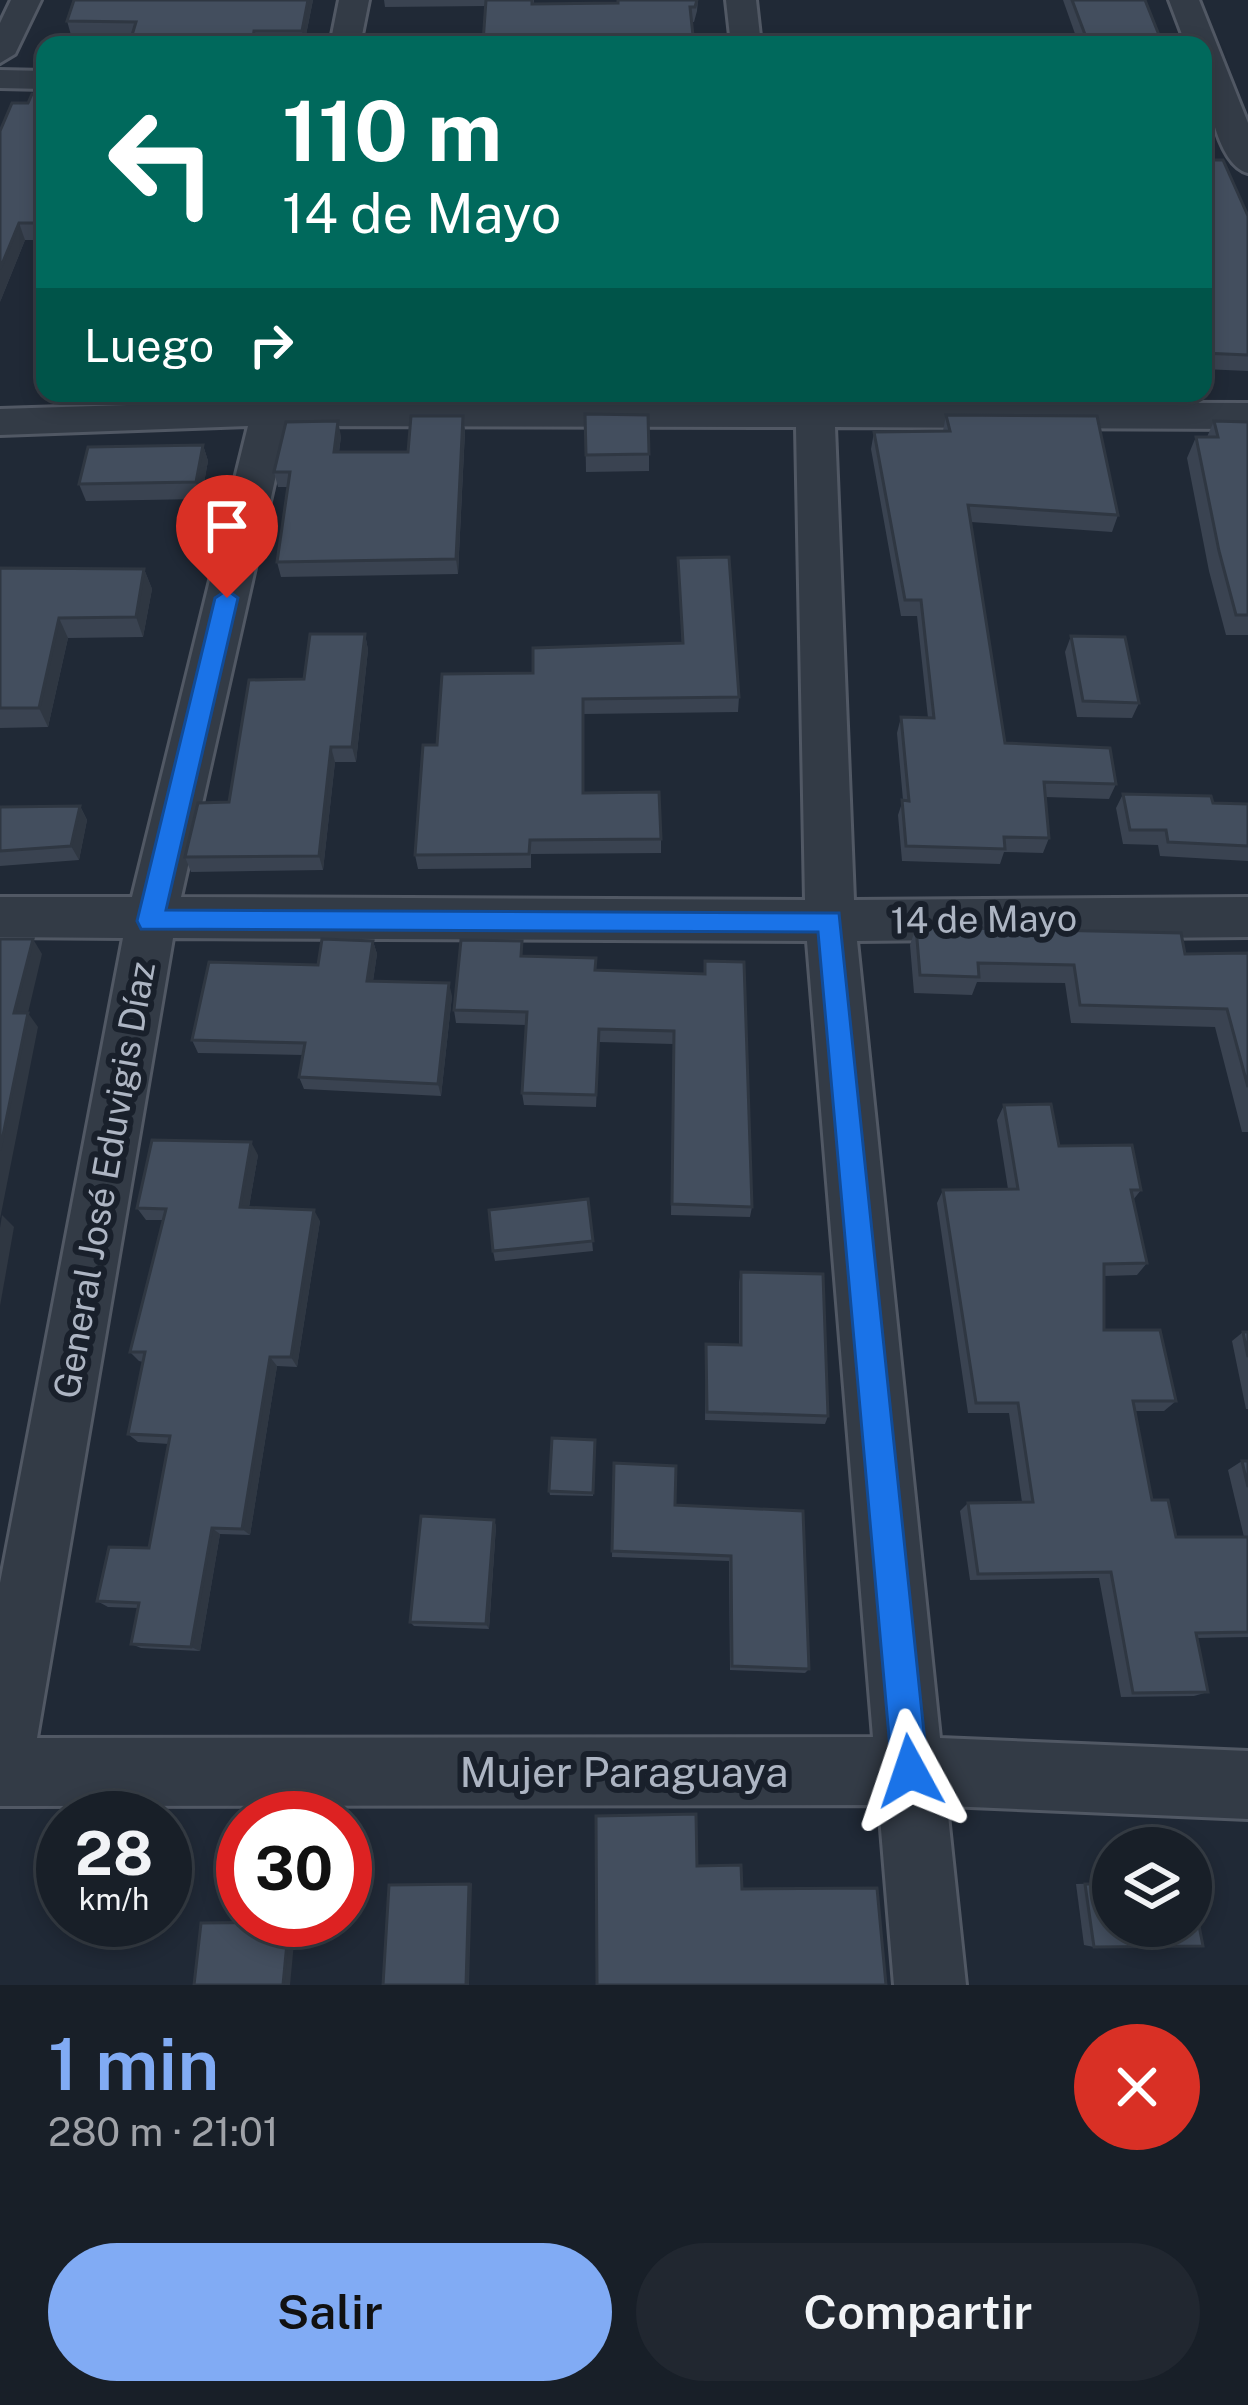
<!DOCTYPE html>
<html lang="es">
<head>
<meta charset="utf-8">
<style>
  body { margin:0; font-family:"Public Sans",sans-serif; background:#212730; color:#f1f3f6; height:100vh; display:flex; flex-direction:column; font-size:45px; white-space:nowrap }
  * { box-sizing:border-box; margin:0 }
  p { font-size:39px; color:#9fa2a8 }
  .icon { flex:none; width:66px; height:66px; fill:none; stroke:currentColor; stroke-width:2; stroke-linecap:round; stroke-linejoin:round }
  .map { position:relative; height:1985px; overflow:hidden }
  .drawer { display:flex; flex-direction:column; background:#181f28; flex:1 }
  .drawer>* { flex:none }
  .guide { position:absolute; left:36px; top:36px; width:1176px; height:366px; border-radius:24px; box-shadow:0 6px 18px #0003,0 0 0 3px #363d45; background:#00695c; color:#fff; overflow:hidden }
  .controls { position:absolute; left:1092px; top:1827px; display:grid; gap:24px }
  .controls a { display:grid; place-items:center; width:120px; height:120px; border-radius:50%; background:#181f28; box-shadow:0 6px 18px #0003,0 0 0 3px #363d45; font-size:60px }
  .speed { position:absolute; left:36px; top:1791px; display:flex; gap:24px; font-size:60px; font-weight:700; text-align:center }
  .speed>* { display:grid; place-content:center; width:156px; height:156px; border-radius:50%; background:#181f28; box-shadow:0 6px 18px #0003,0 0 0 3px #363d45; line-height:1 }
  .speed small { font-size:30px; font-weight:400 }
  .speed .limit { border:18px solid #d22; background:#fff; color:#111 }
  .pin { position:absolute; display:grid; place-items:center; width:102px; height:102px; color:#fff; margin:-123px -51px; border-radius:50% 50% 50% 0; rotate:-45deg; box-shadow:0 0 12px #0007 }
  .pin .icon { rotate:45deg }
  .me { position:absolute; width:132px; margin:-66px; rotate:355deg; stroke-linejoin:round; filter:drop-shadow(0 0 9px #0008) }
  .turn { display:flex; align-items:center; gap:42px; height:252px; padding:0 48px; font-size:54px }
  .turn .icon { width:156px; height:156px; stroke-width:2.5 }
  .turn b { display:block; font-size:84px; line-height:102px }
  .then { display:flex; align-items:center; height:114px; padding:0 48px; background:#0003; gap:24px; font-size:45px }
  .round { display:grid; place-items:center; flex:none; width:126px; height:126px; border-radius:63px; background:#212730 }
  .summary { display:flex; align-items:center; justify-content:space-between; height:204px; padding:0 48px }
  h1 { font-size:72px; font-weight:600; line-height:90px; color:#81abf4 }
  .button { display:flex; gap:24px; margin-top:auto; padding:24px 48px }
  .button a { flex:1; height:138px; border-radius:72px; background:#81abf4; color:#111; font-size:48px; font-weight:600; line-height:138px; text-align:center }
  .button a+a { background:#212730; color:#f1f3f6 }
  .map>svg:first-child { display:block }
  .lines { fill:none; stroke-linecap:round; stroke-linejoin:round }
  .minor-casing { stroke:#515864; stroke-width:6 }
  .minor { fill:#333b46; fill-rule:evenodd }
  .wall { fill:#3a4351 }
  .shaded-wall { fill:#2f3742 }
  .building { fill:#434e5e; stroke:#2f3742; stroke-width:3 }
  .route { fill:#1a73e8; stroke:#114b97; stroke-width:3 }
  .labels { text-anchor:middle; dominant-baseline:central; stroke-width:12; stroke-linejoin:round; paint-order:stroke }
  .street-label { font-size:36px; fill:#adb5c3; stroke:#19202b }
  .near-street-label { font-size:42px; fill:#adb5c3; stroke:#19202b }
</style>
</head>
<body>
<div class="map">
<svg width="1248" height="1985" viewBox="0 0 1248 1985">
  <rect width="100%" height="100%" fill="#202936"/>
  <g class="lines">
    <g class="minor-casing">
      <g id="minor">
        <path d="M11,0H41L15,54L0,63V23Z"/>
        <path d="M339,0H369L360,45H330Z"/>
        <path d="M726,0H756L761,45H731Z"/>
        <path d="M1169,0H1199L1248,123V173C1213,164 1203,76 1203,45H1186Z"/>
        <path d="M0,70L45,71V89L0,88Z"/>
        <path d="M256,393H294L292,401L793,402L791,393H829L831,402L1248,403V429L835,427L854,900L1248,897V937L857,941L940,1738L1248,1751V1819L947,1806L966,1985H894L879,1805L0,1806V1583L123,938L0,937V897H132L248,426L0,435V409L254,401ZM287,426L796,427L805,900L181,897ZM173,938L807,941L873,1737L37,1738Z"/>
      </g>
    </g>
    <use href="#minor" class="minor"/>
  </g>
  <g class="wall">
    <path d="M74,0H313L304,45H129L132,36L71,35L67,21Z"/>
    <path d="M384,0H534V4L698,0L697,11L694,22H692L694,45H484L486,6L385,7Z"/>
    <path d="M1063,0H1145L1163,45H1079Z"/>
    <path d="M45,95V240H25L0,302L28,103Z"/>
    <path d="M1203,144L1209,160L1248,216V371L1203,369Z"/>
    <rect x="586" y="393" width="61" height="4"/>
    <path d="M933,393H1086L1084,398H934Z"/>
    <path d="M585,414L649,454V471L586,472Z"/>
    <path d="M946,415L1118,515L1112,532L971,522L1005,743L1116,784L1109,799L1045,797L1049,838L1043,853L1004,852L1000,864L902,861L898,815L903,800L897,733L901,717L928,718L917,616H901L871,449L874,432L943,431Z"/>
    <path d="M463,416L465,431L458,574L281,577L277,562L288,487H278L274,472L341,436L339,452H408Z"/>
    <path d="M1214,421L1248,422V635H1226L1209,571L1187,458L1196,437H1207Z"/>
    <path d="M203,445L208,461L201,499L86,501L79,484Z"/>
    <path d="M678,558L739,697L738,712L583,714V793L661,839V853L531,854V868L418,869L415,855L437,745L533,673L682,643Z"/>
    <path d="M0,568L144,569L152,589L143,637L68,638L48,727L0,728Z"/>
    <path d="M365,634L368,650L356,762H335L323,870L191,872L185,857L229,802L304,679Z"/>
    <path d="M1071,636L1139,703L1132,718L1077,717L1065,652Z"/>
    <path d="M1123,794L1213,803L1248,804V861L1160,856L1158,845L1123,844L1116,808Z"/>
    <path d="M80,806L87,820L79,860L0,866V807Z"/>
    <path d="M916,927L1185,954L1248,953V1132H1242L1215,1027L1071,1023L1065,983L977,982L972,995L914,993L910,945Z"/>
    <path d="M373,941L377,954L373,981L452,996L441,1096L304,1089L299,1077L303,1055L198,1053L192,1040L318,965Z"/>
    <path d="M523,956L596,958V970L704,974L705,961L752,1207L750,1217L671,1215L673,1044L599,1042L596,1107L524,1105L522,1093L526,1025L456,1023L454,1010Z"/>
    <path d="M1004,1105L1059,1146L1141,1190L1133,1200L1147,1263L1137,1275L1104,1276V1330L1176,1401L1164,1411H1134L1152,1500L1176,1537H1244L1228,1470L1242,1461H1248V1637L1197,1638L1208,1692L1194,1696L1121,1697L1099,1578L970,1580L960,1511L968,1503L1022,1502L1009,1413H968L937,1203L943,1190L1008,1189L997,1120Z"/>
    <path d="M258,1155L249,1207L320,1221L297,1367L277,1366L250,1535L220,1534L200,1651L141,1648L131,1644L138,1608L108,1607L97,1601L149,1548L169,1444L138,1442L128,1434L143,1362L139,1361L130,1352L163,1220H146L137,1208Z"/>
    <path d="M588,1199L593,1251L495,1261L493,1251Z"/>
    <path d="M741,1272L828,1416L825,1424L705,1420L706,1344L739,1345V1282Z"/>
    <path d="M1243,1332H1248V1409H1246L1232,1341Z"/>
    <path d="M595,1440L593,1496L550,1495L549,1491Z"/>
    <path d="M614,1463L675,1505L803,1511L809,1669L805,1673L730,1670L729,1561L612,1557Z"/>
    <path d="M494,1520L496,1526L489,1629L414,1626L410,1622Z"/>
    <path d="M1113,1883L1094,1947L1084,1945L1076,1884Z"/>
  </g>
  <g class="shaded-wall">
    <path d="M308,0H313L304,45L302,31Z"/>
    <path d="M19,223L25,240L0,302V269Z"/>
    <path d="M463,416L465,431L458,574L456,559Z"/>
    <path d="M338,421L341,436L337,467L334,452Z"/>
    <path d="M203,445L208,461L201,499L196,482Z"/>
    <path d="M144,569L152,589L143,637L136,617Z"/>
    <path d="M59,618L68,638L48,727L39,708Z"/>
    <path d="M365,634L368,650L356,762L352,747Z"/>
    <path d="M331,747L335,762L323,870L319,856Z"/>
    <path d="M80,806L87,820L79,860L71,846Z"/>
    <path d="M33,939L42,954L28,1013L38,1027L0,1219V1150L14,1013Z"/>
    <path d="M373,941L377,954L371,994L367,981Z"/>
    <path d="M449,983L452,996L441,1096L438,1084Z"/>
    <path d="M251,1142L258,1155L247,1218L240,1207Z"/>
    <path d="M314,1210L320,1221L297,1367L291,1357Z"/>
    <path d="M2,1215L14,1227L0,1306V1228Z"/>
    <path d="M270,1357L277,1366L250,1535L242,1529Z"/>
    <path d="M494,1520L496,1526L489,1629L486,1624Z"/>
    <path d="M212,1528L220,1534L200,1651L191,1647Z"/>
    <path d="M472,1883L469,1985H466L469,1884Z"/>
    <path d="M296,1921L290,1985H283L289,1922Z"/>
  </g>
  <g class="building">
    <path d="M74,0H308L302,31H254L253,38L131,45H129L136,22L67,21Z"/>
    <path d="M486,0H532V4L618,3V0H697L695,7H690L694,45H546V42L483,43Z"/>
    <path d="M1072,0H1145L1163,45H1089Z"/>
    <path d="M32,94L45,95V215L42,223H19L0,269V131L12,103H28Z"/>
    <path d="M1203,144L1209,160H1223L1248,216V355L1203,353Z"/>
    <path d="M585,414L648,415L649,454L586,455Z"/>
    <path d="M946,415L1097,416L1118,515L968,505L1005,743L1110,748L1116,784L1044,782L1049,838L1004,837L1005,849L906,846L902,800L909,801L901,717L934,718L921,600H905L874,432L950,431Z"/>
    <path d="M411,416H463L456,559L277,562L290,472H274L286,422L338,421L334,452H408Z"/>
    <path d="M1214,421L1248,422V615H1236L1219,551L1196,437H1218Z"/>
    <path d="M203,445L196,482L79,484L88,447Z"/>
    <path d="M729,557L739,697L583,699V793L659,792L661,839L530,840L529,854L415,855L423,745H437L442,674L533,673V648L683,643L678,558Z"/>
    <path d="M0,568L144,569L136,617L59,618L39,708H0Z"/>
    <path d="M310,634H365L352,747H331L319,856L185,857L198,803L229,802L249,680L304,679Z"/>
    <path d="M1071,636L1125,637L1139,703L1083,701Z"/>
    <path d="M1123,794L1211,796L1213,803L1248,804V846L1168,842L1166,830H1130Z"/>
    <path d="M80,806L71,846L0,851V807Z"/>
    <path d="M916,927L1181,933L1185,954L1248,953V1087L1227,1009L1080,1005L1074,965L978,963L979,977L920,975Z"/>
    <path d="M0,939H33L14,1013H28L0,1150Z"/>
    <path d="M322,939L373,941L367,981L449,983L438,1084L299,1077L305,1043L192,1040L209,962L318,965Z"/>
    <path d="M461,940L522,941L521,956L596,958L595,970L705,974V961L744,962L752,1207L672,1204L674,1031L599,1029L596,1095L522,1093L527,1012L454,1010Z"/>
    <path d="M1051,1104L1059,1146L1132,1145L1141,1190H1131L1147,1263L1104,1264V1330H1160L1176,1401H1133L1152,1500H1168L1176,1537H1248V1632L1196,1633L1208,1692L1133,1693L1111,1572L978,1574L968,1503L1033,1502L1018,1403H976L943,1190L1018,1189L1004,1105Z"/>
    <path d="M152,1140L251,1142L240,1207L314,1210L291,1357H270L242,1529L212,1528L191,1647L131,1644L139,1603L97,1601L109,1547L149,1548L170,1436L128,1434L145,1352H130L166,1209L137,1208Z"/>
    <path d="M588,1199L593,1241L493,1251L489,1210Z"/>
    <path d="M741,1272L823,1274L828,1416L707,1412L706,1344L741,1345Z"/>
    <path d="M1243,1332H1248V1357Z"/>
    <path d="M552,1438L595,1440L593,1493L549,1491Z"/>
    <path d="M1242,1461H1248V1487Z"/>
    <path d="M614,1463L676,1466L675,1505L803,1511L809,1669L732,1666L731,1556L612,1551Z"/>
    <path d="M421,1516L494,1520L486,1624L410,1622Z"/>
    <path d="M696,1814L697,1866L741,1865L742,1889L877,1888L886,1985H597L596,1816Z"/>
    <path d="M469,1884L466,1985H383L389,1885Z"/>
    <path d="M1085,1884H1113V1926H1191V1885L1203,1946L1094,1947Z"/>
    <path d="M289,1922L283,1985H194L201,1923Z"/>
  </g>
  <path class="route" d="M227,590L238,598L166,910L839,913L928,1771L923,1783L910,1789L897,1783L892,1771L818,932L141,929L137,921L215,598Z"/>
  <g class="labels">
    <g class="street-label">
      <text transform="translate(984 919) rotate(-1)">14 de Mayo</text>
      <text transform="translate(104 1180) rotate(-80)">General José Eduvigis Díaz</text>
    </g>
    <g class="near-street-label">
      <text x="624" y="1771">Mujer Paraguaya</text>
    </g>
  </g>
</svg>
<div class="controls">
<a><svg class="icon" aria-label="layers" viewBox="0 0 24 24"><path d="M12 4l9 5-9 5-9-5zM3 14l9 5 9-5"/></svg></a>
</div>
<div class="speed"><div>28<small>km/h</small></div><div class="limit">30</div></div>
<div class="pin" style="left:227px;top:598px;background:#d93025"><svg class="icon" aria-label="arrive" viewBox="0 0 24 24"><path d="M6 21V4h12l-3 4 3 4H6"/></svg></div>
<svg class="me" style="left:910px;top:1771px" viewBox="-20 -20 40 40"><path d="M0-17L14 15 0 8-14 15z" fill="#1a73e8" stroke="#fff" stroke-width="4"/></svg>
<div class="guide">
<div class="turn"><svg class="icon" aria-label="left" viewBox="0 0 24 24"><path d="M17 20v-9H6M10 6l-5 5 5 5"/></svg><div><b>110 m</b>14 de Mayo</div></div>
<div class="then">Luego<svg class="icon" aria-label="right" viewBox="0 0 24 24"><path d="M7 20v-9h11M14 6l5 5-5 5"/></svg></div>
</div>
</div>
<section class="drawer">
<div class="summary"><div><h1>1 min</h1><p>280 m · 21:01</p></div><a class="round" style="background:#d93025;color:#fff"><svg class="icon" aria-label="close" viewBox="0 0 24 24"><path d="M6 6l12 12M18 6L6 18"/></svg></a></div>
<div class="button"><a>Salir</a><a>Compartir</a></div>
</section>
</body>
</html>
